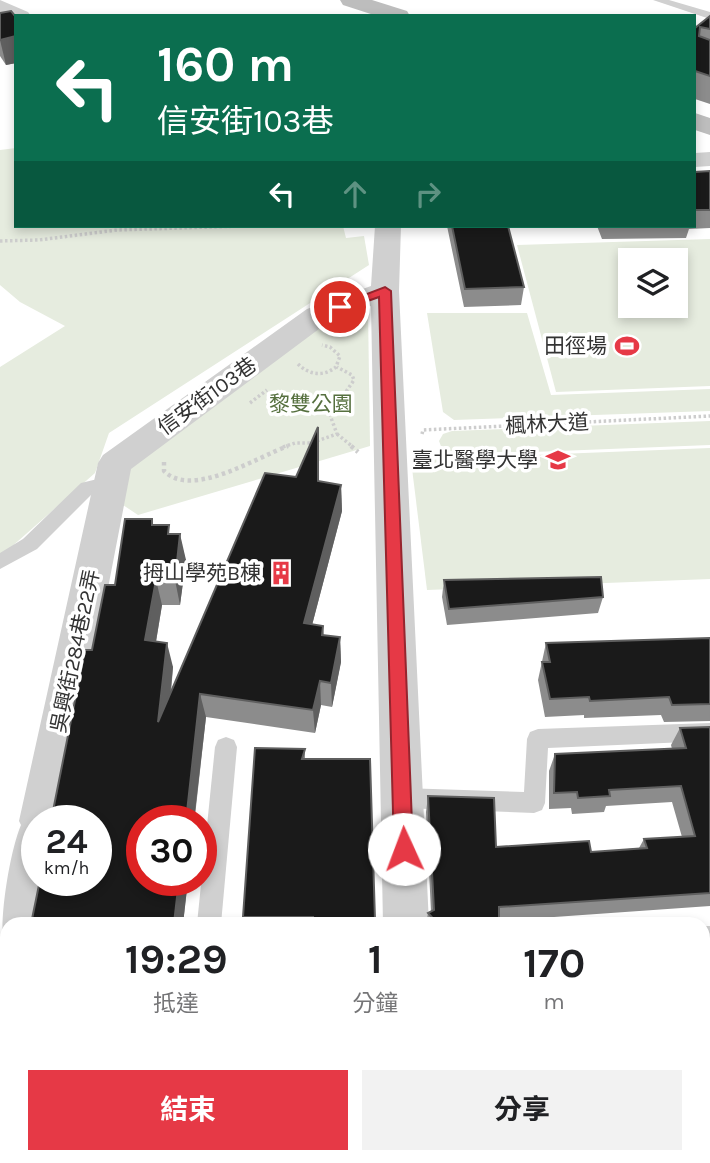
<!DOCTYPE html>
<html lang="zh-TW">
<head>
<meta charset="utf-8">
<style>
  body { margin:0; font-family:Karla,"Noto Sans TC",sans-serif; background:#f2f2f2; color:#202124; height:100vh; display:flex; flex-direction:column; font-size:26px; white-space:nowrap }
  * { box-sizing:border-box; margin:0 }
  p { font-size:23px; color:#757577 }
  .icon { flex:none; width:38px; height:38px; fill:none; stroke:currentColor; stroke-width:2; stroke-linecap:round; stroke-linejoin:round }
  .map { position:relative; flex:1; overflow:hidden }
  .panel { position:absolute; left:0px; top:917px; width:710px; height:247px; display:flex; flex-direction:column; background:#fff; border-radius:21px 21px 0 0; box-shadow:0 4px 10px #0003 }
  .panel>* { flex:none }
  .hud { position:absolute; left:14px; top:14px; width:682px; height:214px; border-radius:0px; box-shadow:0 4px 10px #0003; background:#0b6e4f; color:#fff; overflow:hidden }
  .controls { position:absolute; left:618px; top:248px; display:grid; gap:14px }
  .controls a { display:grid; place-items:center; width:70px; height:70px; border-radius:0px; background:#fff; box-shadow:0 4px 10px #0003; font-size:35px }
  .speed { position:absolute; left:21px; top:805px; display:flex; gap:14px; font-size:35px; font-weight:700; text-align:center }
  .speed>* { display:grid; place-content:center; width:91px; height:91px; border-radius:50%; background:#fff; box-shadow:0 4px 10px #0003; line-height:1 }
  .speed small { font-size:18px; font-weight:400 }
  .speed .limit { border:10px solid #d22; background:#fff; color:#111 }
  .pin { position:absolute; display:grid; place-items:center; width:60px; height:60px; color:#fff; margin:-30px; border:4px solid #fff; border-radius:50%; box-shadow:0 2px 7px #0007 }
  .me { position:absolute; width:77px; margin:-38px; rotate:358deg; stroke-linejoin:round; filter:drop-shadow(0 0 5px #0008) }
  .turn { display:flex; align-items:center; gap:24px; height:147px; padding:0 28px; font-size:32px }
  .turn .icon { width:91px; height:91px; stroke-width:2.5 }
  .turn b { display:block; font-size:49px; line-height:60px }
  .lanes { display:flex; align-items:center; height:66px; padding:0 28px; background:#0003; justify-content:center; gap:35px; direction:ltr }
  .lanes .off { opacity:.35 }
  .eta { display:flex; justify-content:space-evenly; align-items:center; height:119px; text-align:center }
  .eta b { font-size:42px; font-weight:700; line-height:49px }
  .cta { display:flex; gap:14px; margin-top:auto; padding:14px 28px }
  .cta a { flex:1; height:80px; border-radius:0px; background:#e63946; color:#fff; font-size:28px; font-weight:700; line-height:80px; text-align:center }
  .cta a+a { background:#f2f2f2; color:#202124 }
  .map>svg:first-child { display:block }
  .green { fill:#e6ecdf; fill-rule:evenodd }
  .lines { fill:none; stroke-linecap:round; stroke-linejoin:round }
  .path-far1 { stroke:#cdcdcd; stroke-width:3.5; stroke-dasharray:2.5 2.5; stroke-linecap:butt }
  .path { stroke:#cdcdcd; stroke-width:4.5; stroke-dasharray:3.5 3.5; stroke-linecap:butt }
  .lane { fill:#d0d0d0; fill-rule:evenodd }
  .street { fill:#d0d0d0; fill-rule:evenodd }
  .secondary { fill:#bdbdbd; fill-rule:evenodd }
  .wall { fill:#8c8c8c }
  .shaded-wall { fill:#5f5f5f }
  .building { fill:#1a1a1a; stroke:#5f5f5f; stroke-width:2 }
  .route { fill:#e63946; stroke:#96252e; stroke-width:2 }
  .labels { text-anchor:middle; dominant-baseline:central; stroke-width:7; stroke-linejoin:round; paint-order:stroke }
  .poi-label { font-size:21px; fill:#333; stroke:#fff; text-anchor:end }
  .street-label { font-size:21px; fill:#333; stroke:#fff }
  .park-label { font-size:21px; fill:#56703f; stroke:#fff }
</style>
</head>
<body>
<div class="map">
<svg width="710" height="1163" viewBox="0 0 710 1163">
  <rect width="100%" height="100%" fill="#fff"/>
  <g class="green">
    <path d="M16,148V226H343L346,238L364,236L369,265L109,433L95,473L0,557V367L65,326L20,302L0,285V150Z"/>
    <path d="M710,239V386L556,392L517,245ZM630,261H676V306H630Z"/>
    <path d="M350,310H368L370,446L138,515L123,505L131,464L336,315Z"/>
    <path d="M427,313H527L551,395L710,389V411L454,420L443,412Z"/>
    <path d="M710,421V445L456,455L442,449L439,441L443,434L452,431Z"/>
    <path d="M710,448V579L427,590L411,460Z"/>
  </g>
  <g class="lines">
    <g class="path-far1">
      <path d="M0,241L39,240L117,230L242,226"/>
      <path d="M298,364C309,375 323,377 336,367L340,356L330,347L322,345"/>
      <path d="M250,403L267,390"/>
      <path d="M337,434L353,447"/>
      <path d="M422,434L423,430L710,416"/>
      <path d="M283,447L295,443H311L337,434L330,415L354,380L352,375L337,367"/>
    </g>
    <g class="path">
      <path d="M351,446L358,452"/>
      <path d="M164,462V471C192,499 257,457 288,446"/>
    </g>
    <g class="lane">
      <path d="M653,0H669L710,12V19Z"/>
      <path d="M110,476L116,477L119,482L116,487L93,493L37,549L0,569V553L23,539L81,483Z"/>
      <path d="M710,723V741L548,748L545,803L542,810L534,813L402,808L394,805L391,798L394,791L402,788L524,792L527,739L530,732L538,729Z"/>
      <path d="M226,737L234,740L237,747L221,924H197L215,747L218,740Z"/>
    </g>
    <g class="street">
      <path d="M0,0L28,12L31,16H16V21L0,14Z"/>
      <path d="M710,152V166L695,167V153Z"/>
      <path d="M375,226H401L399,291L429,924H383L371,306L327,323L131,469L63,821H37V880H51L42,924H7V942L3,940C0,914 10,851 21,825L19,821L98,463L103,455L307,309L371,286Z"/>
      <rect x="704" y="926" width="6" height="46"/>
      <path d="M7,959V1030L0,1033V962Z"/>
      <path d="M384,1157H436L437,1163H385Z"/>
    </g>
    <g class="secondary">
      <path d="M340,0H372L407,11L410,16H377L343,5Z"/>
      <path d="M695,113L710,118V135L695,130Z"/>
    </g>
  </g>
  <g class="wall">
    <path d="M0,13L16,17V63L6,65L0,56Z"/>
    <path d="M710,16V104L695,99V28Z"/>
    <path d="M710,171V228L689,229L686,238L602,239L597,226H695V172Z"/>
    <path d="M447,226H531H508L524,287L521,305L464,307Z"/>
    <path d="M318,427L319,481L341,485L342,511L312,625L323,626L324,635L340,637L341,662L332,707L321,705L315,733L206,717L183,924H31L92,650L154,525L171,534L186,560L180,605H162L156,642L173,667L171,694L296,477Z"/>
    <path d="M444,580L603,597L598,613L447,625L442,597Z"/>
    <path d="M710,638V721L664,722L661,715L584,718V715L545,717L538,680L546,643Z"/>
    <path d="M710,727V906L499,921V924H426L428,913L431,911L426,812L428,796L496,847L591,852L639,848L644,839L682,837L672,802L606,806L604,812L572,814L571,808L549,809V771L555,754L672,749L671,745L680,728Z"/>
    <path d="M305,749V759L375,920L374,924H245L243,917Z"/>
    <path d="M710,961V1026H704V962Z"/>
    <path d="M441,1157H704L710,1163H441Z"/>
  </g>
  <g class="shaded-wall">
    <path d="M16,36V63L6,65L0,40Z"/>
    <path d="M341,485L342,511L306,648L304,623Z"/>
    <path d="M180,534L186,560L180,605L175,580Z"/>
    <path d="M156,580L162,605L152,665L145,640Z"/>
    <path d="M340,637L341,662L332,707L331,683Z"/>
    <path d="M167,643L173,667L165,745L158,722Z"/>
    <path d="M320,681L321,705L315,733L313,710Z"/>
    <path d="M200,694L206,717L194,821H186Z"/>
    <path d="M179,880H188L183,924H174Z"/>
  </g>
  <g class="building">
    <path d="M11,11L16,17V36L0,40V13Z"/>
    <path d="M710,16V29L700,27L699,36L710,40V76L695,71V28Z"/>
    <path d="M710,171V210H695V172Z"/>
    <path d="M452,226H508L524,287L465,289Z"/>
    <path d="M318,427V481L341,485L304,623L323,626L322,635L340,637L331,683L320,681L313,710L200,694L186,821H142V880H179L174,923L94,922L93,924H31L40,880H96V821H51L85,650H92L105,585H115L125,519H152V525H169L168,534H180L175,580H156L145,640L167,643L158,722L265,473L296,477Z"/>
    <path d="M601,577L603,597L449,609L444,580Z"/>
    <path d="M710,638V704L672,705L669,697L590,701L589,697L550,699L542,662H550L546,643Z"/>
    <path d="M710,727V893L499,907V924H438L428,913L434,910L428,796L494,798L496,847L589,841L591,852L647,848L644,839L695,836L681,786L609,790L610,796L578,798L577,792L554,793L555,754L686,748L680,728Z"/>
    <path d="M255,748L305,749L302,759H370L375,920L313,921V917H243Z"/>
    <path d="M710,961V1011H704V962Z"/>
    <path d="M710,1082V1163H446V1157H704V1083Z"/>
    <path d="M7,1084V1157H369V1163H0V1109L4,1108Z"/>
  </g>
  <path class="route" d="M385,287L391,291L413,849L410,855L404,858L397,855L394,849L379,297L340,311L333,307Z"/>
  <defs>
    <g id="stadium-bare" transform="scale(1.89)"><path d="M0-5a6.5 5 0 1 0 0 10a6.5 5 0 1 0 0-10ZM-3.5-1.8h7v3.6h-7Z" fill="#e63946" stroke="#fff" stroke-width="2.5" paint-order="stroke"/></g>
    <g id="university-bare" transform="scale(1.89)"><path d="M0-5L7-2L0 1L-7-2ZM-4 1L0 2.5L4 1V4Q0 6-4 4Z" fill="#e63946" stroke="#fff" stroke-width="2.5" paint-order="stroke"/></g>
    <g id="building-bare" transform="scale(1.89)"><path d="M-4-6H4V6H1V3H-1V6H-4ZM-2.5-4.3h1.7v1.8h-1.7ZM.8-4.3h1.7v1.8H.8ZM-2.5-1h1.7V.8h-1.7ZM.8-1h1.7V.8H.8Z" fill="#e63946" stroke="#fff" stroke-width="2.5" paint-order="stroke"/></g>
  </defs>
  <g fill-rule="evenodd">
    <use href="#stadium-bare" x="627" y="346"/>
    <use href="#university-bare" x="558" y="460"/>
    <use href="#building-bare" x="281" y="573"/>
  </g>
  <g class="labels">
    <g class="poi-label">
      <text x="607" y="346">田徑場</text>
      <text x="538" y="460">臺北醫學大學</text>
      <text x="261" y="573">拇山學苑B棟</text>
    </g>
    <g class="street-label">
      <text transform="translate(207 396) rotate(-36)">信安街103巷</text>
      <text transform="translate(547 424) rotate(-3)">楓林大道</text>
      <text transform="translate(75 651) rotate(-78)">吳興街284巷22弄</text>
    </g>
    <g class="park-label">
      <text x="311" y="404">黎雙公園</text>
    </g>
  </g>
</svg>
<div class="controls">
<a><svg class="icon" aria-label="layers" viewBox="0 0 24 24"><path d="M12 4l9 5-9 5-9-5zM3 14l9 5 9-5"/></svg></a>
</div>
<div class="speed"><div>24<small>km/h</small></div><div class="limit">30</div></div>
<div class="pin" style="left:340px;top:307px;background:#d93025"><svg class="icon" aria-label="arrive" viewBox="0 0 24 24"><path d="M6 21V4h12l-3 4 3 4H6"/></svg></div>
<svg class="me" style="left:404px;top:849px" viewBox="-20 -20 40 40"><circle r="19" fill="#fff"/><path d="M0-13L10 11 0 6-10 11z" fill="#e63946"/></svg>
<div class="hud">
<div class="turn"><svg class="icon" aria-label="left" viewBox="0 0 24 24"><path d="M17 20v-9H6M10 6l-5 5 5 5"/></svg><div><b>160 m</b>信安街103巷</div></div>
<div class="lanes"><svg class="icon" aria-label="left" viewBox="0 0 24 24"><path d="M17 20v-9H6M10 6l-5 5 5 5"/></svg><svg class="icon off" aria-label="ahead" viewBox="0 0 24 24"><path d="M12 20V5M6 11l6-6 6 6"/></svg><svg class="icon off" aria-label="right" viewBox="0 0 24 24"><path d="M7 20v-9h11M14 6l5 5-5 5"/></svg></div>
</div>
<section class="panel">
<div class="eta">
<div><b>19:29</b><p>抵達</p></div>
<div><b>1</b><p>分鐘</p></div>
<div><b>170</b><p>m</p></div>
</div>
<div class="cta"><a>結束</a><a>分享</a></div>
</section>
</div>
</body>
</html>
